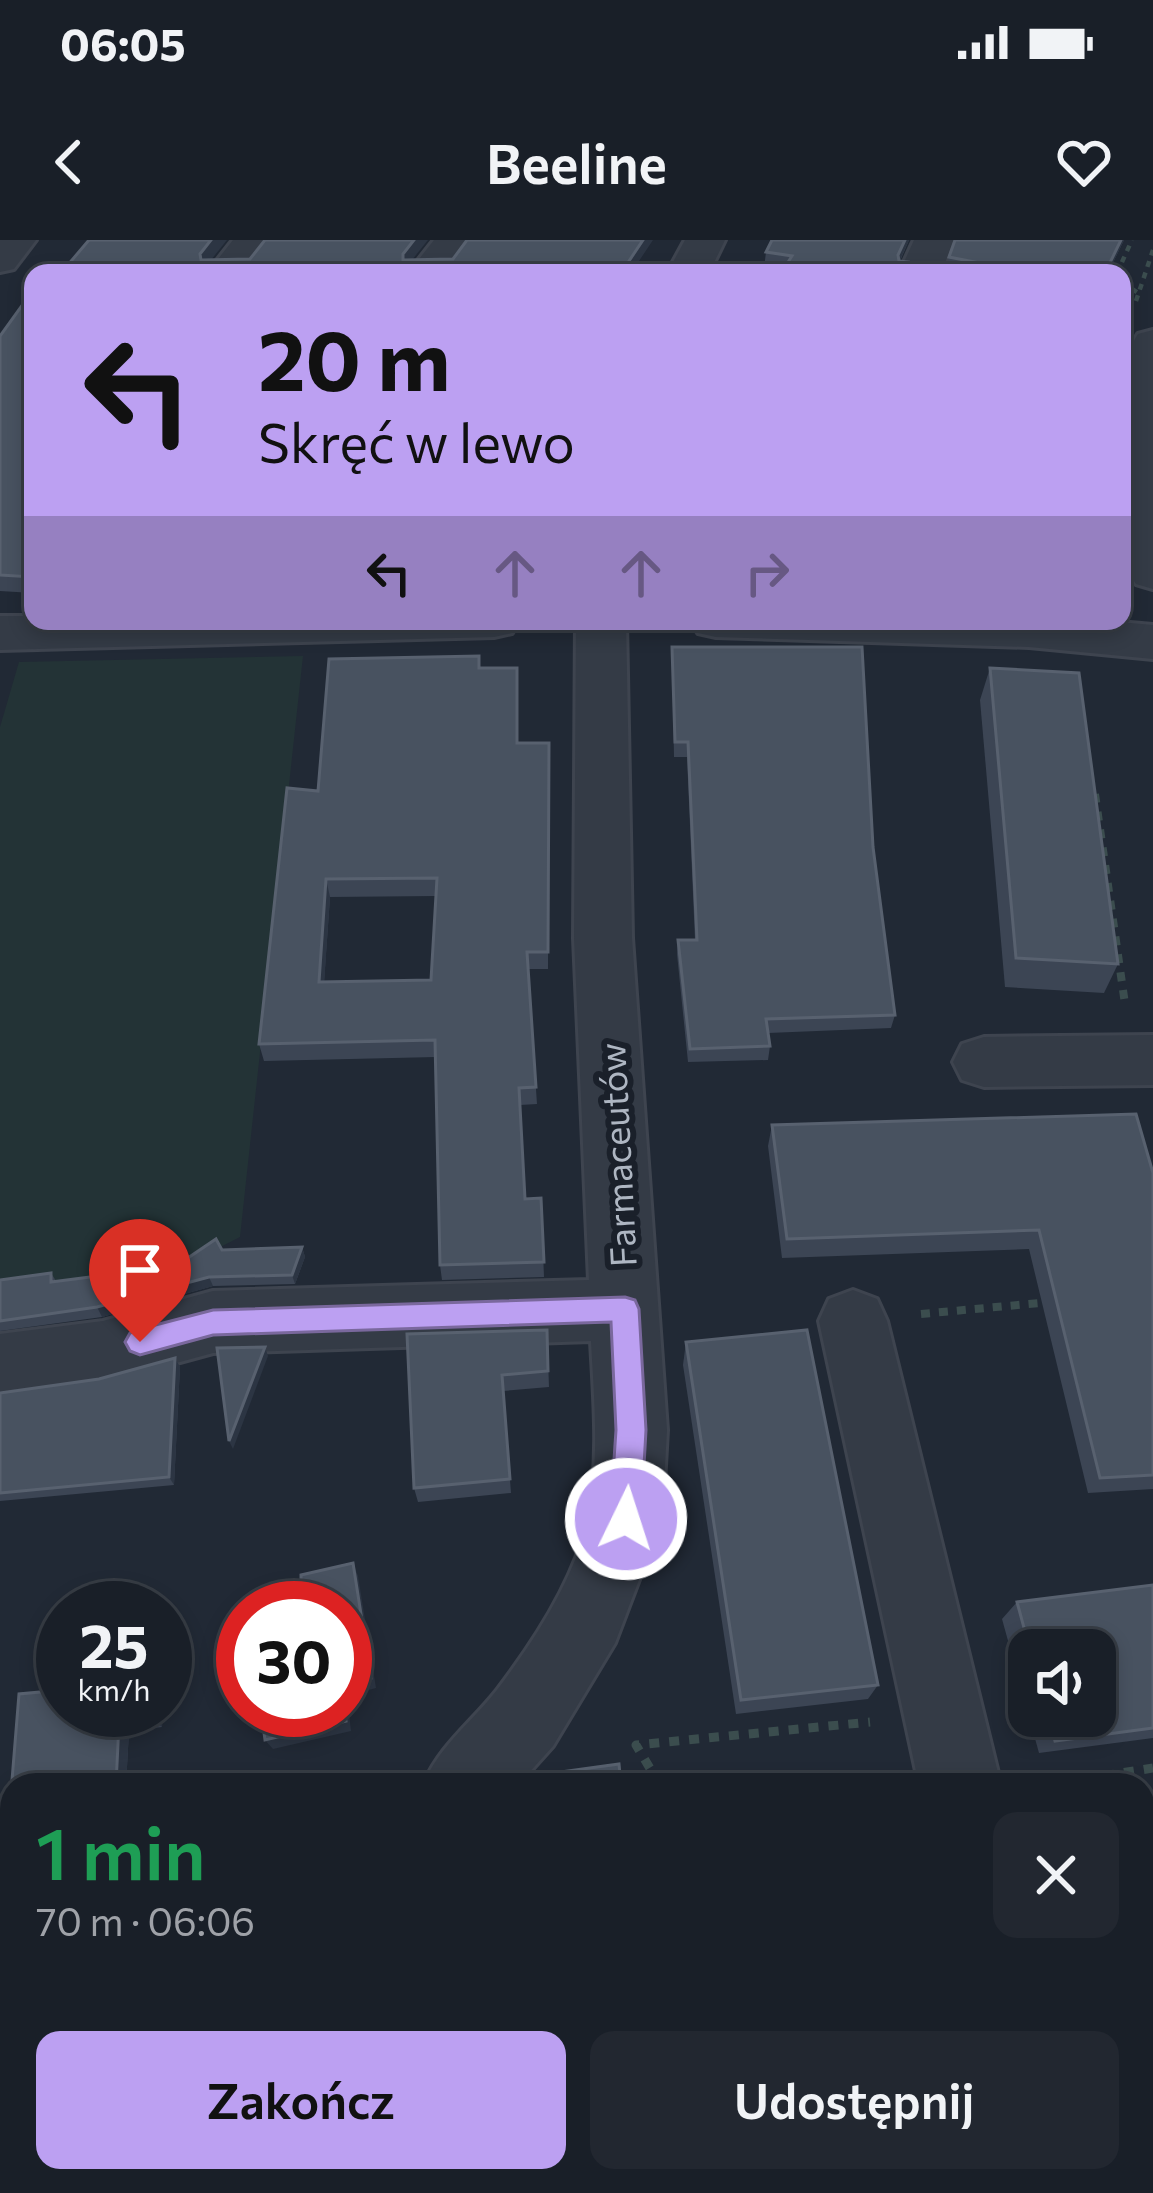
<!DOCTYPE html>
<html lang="pl">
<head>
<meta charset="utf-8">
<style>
  body { margin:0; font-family:Commissioner,sans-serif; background:#222730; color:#f1f3f6; height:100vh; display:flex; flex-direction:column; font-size:45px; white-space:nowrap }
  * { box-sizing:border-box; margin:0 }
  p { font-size:39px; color:#9fa2a8 }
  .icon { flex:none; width:66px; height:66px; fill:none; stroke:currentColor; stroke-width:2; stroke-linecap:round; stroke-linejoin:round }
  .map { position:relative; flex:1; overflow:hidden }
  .panel { position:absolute; left:0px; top:1533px; width:1155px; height:420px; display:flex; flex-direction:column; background:#191f28; border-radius:36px 36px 0 0; box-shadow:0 6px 18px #0003,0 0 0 3px #373d45 }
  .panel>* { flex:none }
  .guide { position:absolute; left:24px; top:24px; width:1107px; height:366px; border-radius:24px; box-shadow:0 6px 18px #0003,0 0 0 3px #373d45; background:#bca0f2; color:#111; overflow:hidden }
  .fabs { position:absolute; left:1008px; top:1389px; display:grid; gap:24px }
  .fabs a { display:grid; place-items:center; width:108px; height:108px; border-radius:24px; background:#191f28; box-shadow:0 6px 18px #0003,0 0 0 3px #373d45; font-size:60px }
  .speed { position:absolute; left:36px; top:1341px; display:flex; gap:24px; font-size:60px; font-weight:700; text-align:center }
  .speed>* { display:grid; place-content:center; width:156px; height:156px; border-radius:50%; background:#191f28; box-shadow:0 6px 18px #0003,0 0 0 3px #373d45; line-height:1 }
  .speed small { font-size:30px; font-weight:400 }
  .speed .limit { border:18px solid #d22; background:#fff; color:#111 }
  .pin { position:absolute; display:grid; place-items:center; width:102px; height:102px; color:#fff; margin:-123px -51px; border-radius:50% 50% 50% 0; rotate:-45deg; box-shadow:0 0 12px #0007 }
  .pin .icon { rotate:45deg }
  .me { position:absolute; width:132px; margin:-66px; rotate:4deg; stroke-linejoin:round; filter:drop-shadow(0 0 9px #0008) }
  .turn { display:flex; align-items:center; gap:42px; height:252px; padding:0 36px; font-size:54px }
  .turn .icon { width:156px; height:156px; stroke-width:2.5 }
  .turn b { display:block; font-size:84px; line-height:102px }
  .lanes { display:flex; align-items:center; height:114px; padding:0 36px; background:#0003; justify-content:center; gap:60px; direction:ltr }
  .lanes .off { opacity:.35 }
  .round { display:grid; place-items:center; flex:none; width:126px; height:126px; border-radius:24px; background:#222730 }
  .overview { display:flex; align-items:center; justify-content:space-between; height:204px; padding:0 36px }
  h1 { font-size:72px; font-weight:600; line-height:90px; color:#1e9e55 }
  .action { display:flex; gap:24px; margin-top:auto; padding:24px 36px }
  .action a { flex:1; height:138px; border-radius:24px; background:#bca0f2; color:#111; font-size:48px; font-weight:600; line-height:138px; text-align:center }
  .action a+a { background:#222730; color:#f1f3f6 }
  .status { display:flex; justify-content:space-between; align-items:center; height:84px; padding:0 60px; background:#191f28; direction:ltr }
  .status svg { height:33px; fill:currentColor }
  header { display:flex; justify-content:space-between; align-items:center; height:156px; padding:0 36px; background:#191f28; font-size:54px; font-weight:600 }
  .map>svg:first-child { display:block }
  .green { fill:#233336 }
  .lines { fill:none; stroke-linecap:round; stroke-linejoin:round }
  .minor-casing { stroke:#3e444f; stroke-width:6 }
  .path-far2 { stroke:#3b4d4e; stroke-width:4.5; stroke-dasharray:6 6; stroke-linecap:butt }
  .path-far1 { stroke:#3b4d4e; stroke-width:8; stroke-dasharray:9 9; stroke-linecap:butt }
  .path { stroke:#3b4d4e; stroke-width:9; stroke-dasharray:10 10; stroke-linecap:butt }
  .minor { fill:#343b46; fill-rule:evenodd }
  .wall { fill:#3c4554; fill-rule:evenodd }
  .shaded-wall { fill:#2c3543 }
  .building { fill:#485260; stroke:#58616f; stroke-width:3; fill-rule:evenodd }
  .route { fill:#bca0f2; stroke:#7a689d; stroke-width:3 }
  .labels { text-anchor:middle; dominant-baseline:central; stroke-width:12; stroke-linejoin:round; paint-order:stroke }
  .street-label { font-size:36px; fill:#aeb6c2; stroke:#1a202a }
</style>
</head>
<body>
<div class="status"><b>06:05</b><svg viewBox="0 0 49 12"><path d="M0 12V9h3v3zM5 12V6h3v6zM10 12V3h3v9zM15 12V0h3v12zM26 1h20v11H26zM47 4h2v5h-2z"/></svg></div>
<header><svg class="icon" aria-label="back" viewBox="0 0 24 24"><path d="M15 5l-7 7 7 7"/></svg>Beeline<svg class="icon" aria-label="heart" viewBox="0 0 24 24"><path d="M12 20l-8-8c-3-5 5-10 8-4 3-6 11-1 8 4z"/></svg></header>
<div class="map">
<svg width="1153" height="1953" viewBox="0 0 1153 1953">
  <rect width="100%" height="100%" fill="#212935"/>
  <path class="green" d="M303,416L240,997L161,1037L63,1049L59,1040L0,1047V487L19,422Z"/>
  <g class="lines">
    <g class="minor-casing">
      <g id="minor">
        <path d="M0,0H36L14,29L0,32Z"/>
        <path d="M233,0H274L249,33H207Z"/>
        <path d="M434,0H475L450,33H408Z"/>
        <path d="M685,0H725L709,33H667Z"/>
        <path d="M914,0H954L941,33H899Z"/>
        <path d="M1153,90V349L1136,344L1129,333C1126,278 1108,137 1138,94Z"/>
        <path d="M0,376H33V381H519L512,393L494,397L0,410Z"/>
        <path d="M576,381H626L632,698L667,1190L662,1279L615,1403L553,1506L518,1545H423C440,1505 471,1483 497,1450C533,1403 576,1337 588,1278C600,1220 594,1158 591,1101L213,1113L103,1143L0,1158V1094L103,1081L213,1051L589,1040L574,698Z"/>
        <path d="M691,381H1108L1153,385V419L1029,407L716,397L698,393Z"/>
        <path d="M1153,795V845L984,847L962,840L953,822L962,804L984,797Z"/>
        <path d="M853,1050L877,1059L887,1081L1001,1545H919L819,1081L829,1059Z"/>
        <path d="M12,1678V1764L0,1766V1680Z"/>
        <path d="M1153,1743V1831L1143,1833V1745Z"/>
        <path d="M1009,1941H1101L1104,1953H1012Z"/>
      </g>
    </g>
    <g class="path-far2">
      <path d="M1117,33L1132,0"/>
      <path d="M1122,42L1138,53"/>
      <path d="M1136,61L1153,10"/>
    </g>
    <g class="path-far1">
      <path d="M1095,554L1125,764"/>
      <path d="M921,1074L1050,1062"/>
    </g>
    <g class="path">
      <path d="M660,1545L636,1505L870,1482"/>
      <path d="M1045,1545L1153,1528"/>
      <path d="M788,1941L790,1953"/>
    </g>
    <use href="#minor" class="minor"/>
  </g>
  <g class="wall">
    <path d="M772,0H909L900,21L908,22L906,33H781L783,31L764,28L766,12Z"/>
    <path d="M1124,0L1108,33L946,32L949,17Z"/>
    <path d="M33,65V353L0,351V96Z"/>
    <path d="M672,407L873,607L895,775L891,788L768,793L770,806L768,820L688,822L677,714L678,700H695L687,517H674Z"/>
    <path d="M479,428L518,503H549L548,729H528L537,864L520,865L525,959L541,958L544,1037L442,1040L440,1025L436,817L264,821L259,804L318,551ZM436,656L431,740L324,742L330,657Z"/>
    <path d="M990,428L1118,724L1104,753L1005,747L980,460Z"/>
    <path d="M772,885L1153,933V1249L1088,1253L1029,1009L782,1018L768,906Z"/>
    <path d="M302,1007L305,1017L295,1044L213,1046L102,1077L0,1091V1040L51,1033L56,1041L176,1026L222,1010Z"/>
    <path d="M547,1090L549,1147L503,1151L511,1253L418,1262L414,1248L407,1094Z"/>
    <path d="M686,1102L878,1445L868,1459L736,1474L683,1125Z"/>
    <path d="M175,1118L180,1127L174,1245L0,1261V1153L99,1139Z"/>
    <path d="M1153,1345V1498L1039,1513L1002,1379L1017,1362ZM1029,1410L1095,1476H1029Z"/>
    <path d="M63,1450V1470H163L162,1487L129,1491L126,1545H12V1648L0,1649V1566L10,1565L19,1454Z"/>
    <path d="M830,1941H999L1002,1953H832Z"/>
  </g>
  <g class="shaded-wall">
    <path d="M211,0H227L203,30L200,14Z"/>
    <path d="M414,0H428L404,30L403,14Z"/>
    <path d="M643,0H653L631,33H621Z"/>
    <path d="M905,0H909L895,31L898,15Z"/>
    <path d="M1121,0H1124L1108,33H1105Z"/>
    <path d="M326,639L330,657L323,760L319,742Z"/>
    <path d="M302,1007L305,1017L295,1044L292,1035Z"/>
    <path d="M209,1037L213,1046L102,1077L97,1067Z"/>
    <path d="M265,1107L268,1116L233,1209L229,1201Z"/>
    <path d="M175,1118L180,1127L174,1245L169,1237Z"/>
    <path d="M353,1323L358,1336L376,1448L347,1456L351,1491L273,1509L265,1500L345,1470Z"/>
    <path d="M154,1470H163L162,1487L153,1479Z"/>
    <path d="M119,1483L129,1491L126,1545H116Z"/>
    <path d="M0,1862L12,1868V1876L0,1870Z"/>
    <path d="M29,1941H44L38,1953H23Z"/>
  </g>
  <g class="building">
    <path d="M89,0H211L200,14L201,20L250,19L265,0H414L403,14V20L453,19L467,0H643L621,33H61Z"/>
    <path d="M772,0H905L898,15L899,21L908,22L904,33H781L792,16L766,12Z"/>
    <path d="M955,0H1121L1105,33H1031L949,17Z"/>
    <path d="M23,64L33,65L32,337L0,335V96Z"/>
    <path d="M672,407H862L873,607L895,775L766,779L770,806L690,809L678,700H697L688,502H675Z"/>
    <path d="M479,416V428H517V503H549L548,712H527L536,847L519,848L525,959L541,958L544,1022L440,1025L435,800L259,804L287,548L318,551L329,419ZM437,638L431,740L319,742L326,639Z"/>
    <path d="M990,428L1079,433L1118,724L1016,718Z"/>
    <path d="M1136,874L1153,933V1235L1100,1238L1039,990L787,999L772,885Z"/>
    <path d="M216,999L222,1010L302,1007L292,1035L209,1037L97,1067L0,1081V1040L51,1033V1042L176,1026Z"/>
    <path d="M547,1090L548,1131L502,1135L510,1239L414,1248L407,1094Z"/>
    <path d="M807,1090L878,1445L741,1460L686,1102Z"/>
    <path d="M265,1107L229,1201L217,1108Z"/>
    <path d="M175,1118L169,1237L0,1253V1153L99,1139Z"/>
    <path d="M353,1323L371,1438L345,1444V1368H248L247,1358L301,1345V1335Z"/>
    <path d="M1153,1345V1488L1055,1501L1048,1476H1095V1410H1030L1017,1362Z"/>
    <path d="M63,1450V1470H154L153,1479L119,1483L116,1545H12V1641L0,1643V1566L10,1565L19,1454Z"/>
    <path d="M261,1470H344L346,1481L265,1500Z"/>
    <path d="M619,1524L621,1545H548L546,1534Z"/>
    <path d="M0,1870L12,1876V1941H29L23,1953H0Z"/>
    <path d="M183,1941H243L200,1953H184Z"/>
    <path d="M590,1941H673L675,1953H592Z"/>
    <path d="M839,1941H999L1002,1953H841Z"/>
  </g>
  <path class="route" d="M625,1057L635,1060L639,1069L646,1190L641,1279L636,1289L626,1294L615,1289L610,1279L616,1190L611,1082L213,1095L140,1115L130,1111L125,1102L130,1093L140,1089L213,1070Z"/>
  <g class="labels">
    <g class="street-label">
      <text transform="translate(616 915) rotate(-93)">Farmaceutów</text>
    </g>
  </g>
</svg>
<div class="fabs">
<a><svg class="icon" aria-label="sound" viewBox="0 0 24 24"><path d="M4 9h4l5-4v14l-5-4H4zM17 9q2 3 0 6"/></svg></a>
</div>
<div class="speed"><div>25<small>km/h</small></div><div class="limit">30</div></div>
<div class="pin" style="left:140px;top:1102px;background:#d93025"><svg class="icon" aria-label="arrive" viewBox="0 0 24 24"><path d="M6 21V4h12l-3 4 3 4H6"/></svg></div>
<svg class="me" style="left:626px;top:1279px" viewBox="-20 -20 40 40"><circle r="17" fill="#bca0f2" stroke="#fff" stroke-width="3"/><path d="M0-11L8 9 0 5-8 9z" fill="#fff"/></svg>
<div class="guide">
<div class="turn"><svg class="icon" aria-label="left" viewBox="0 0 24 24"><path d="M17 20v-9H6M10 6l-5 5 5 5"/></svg><div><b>20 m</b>Skręć w lewo</div></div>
<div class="lanes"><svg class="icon" aria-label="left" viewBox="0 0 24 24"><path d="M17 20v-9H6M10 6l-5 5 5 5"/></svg><svg class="icon off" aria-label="ahead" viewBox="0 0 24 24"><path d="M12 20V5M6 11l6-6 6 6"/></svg><svg class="icon off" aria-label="ahead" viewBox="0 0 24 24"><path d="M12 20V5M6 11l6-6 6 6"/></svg><svg class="icon off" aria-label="right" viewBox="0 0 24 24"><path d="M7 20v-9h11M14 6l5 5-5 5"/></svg></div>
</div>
<section class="panel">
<div class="overview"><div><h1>1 min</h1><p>70 m · 06:06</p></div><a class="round"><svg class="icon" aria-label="close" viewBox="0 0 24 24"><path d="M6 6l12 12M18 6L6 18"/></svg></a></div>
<div class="action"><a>Zakończ</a><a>Udostępnij</a></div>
</section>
</div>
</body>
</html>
